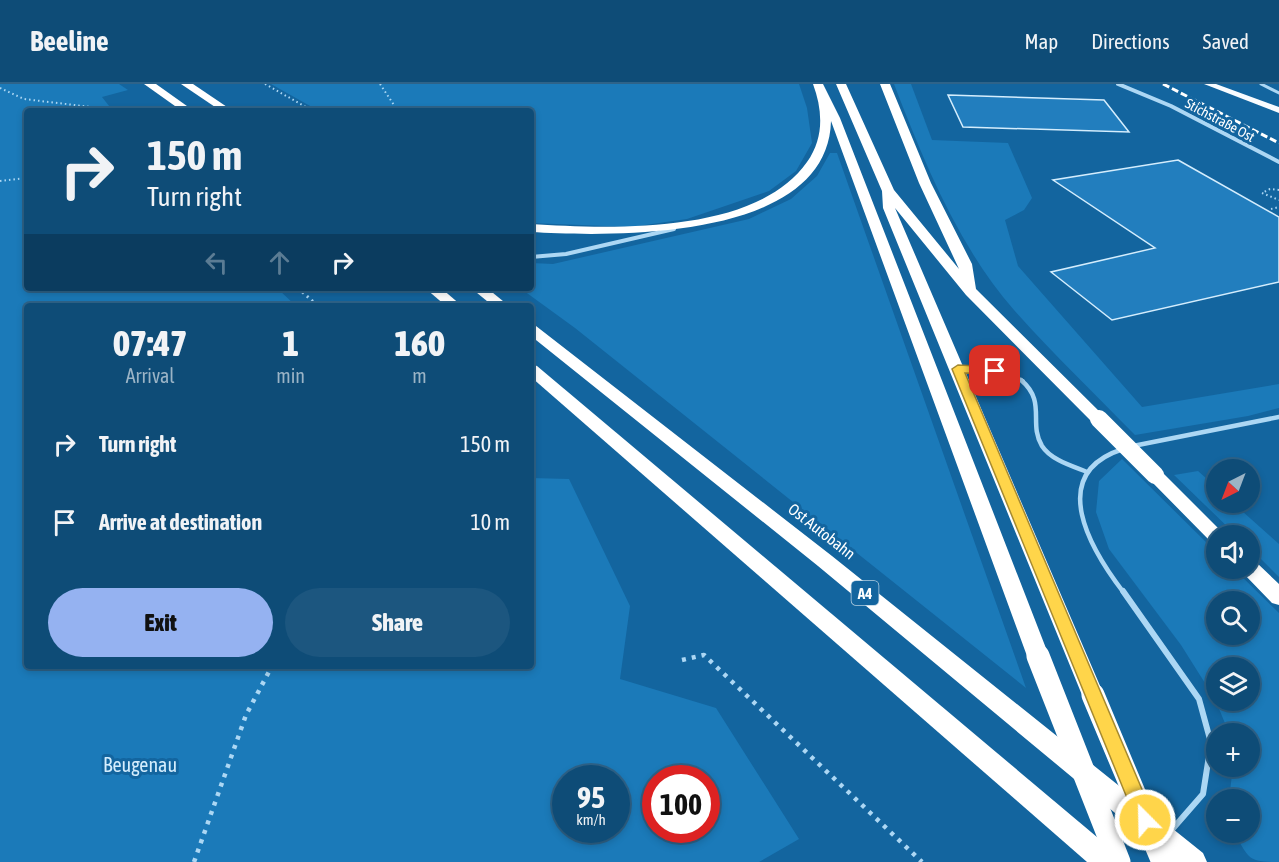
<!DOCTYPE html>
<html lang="en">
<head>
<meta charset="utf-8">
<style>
  body { margin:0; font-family:"Asap Condensed",sans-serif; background:#1c567f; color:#f1f3f6; height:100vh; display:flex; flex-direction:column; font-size:22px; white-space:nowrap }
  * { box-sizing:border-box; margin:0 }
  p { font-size:20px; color:#9bb4c6 }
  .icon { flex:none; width:33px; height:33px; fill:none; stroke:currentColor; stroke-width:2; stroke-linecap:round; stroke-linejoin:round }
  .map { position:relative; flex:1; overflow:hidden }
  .panel { position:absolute; left:24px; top:219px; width:510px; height:366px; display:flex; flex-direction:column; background:#0e4c77; border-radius:6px; box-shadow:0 3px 9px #0003,0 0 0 2px #2e6389 }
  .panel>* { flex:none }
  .banner { position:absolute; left:24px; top:24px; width:510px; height:183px; border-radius:6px; box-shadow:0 3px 9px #0003,0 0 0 2px #2e6389; background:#0e4c77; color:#f1f3f6; overflow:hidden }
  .needle { width:39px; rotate:222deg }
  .buttons { position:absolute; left:1206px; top:375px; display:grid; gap:12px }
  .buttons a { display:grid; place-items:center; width:54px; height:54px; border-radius:50%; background:#0e4c77; box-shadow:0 3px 9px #0003,0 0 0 2px #2e6389; font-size:30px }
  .speed { position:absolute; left:552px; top:681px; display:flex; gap:12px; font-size:30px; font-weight:700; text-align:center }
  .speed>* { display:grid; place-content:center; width:78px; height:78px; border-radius:50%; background:#0e4c77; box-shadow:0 3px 9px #0003,0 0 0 2px #2e6389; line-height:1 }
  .speed small { font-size:15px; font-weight:400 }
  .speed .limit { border:9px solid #d22; background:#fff; color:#111 }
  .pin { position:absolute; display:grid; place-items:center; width:51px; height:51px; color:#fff; margin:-26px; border-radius:12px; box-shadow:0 3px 9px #0006 }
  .me { position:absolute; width:66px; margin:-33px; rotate:337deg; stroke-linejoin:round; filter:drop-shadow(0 0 4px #0008) }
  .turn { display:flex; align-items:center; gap:21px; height:126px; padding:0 24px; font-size:27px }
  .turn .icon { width:78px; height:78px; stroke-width:2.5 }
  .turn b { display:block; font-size:42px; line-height:51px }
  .lanes { display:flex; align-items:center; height:57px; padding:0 24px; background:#0003; justify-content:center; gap:30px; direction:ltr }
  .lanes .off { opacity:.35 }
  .eta { display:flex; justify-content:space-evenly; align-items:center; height:102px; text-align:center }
  .eta b { font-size:36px; font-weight:800; line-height:42px }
  .primary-button { display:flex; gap:12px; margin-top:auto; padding:12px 24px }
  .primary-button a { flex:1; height:69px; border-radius:36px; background:#95b2f1; color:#111; font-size:24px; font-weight:800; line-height:69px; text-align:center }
  .primary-button a+a { background:#1c567f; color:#f1f3f6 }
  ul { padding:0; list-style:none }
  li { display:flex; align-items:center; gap:18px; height:78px; padding:0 24px }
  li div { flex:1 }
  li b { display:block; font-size:22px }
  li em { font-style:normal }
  header { display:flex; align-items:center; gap:36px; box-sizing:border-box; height:84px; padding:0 30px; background:#0e4c77; border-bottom:2px solid #2e6389 }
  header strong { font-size:28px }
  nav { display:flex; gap:33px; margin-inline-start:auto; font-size:21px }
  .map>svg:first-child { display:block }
  .green { fill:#1b7ab9; fill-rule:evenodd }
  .building { fill:#227ebe; stroke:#d4edfd; stroke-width:1.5 }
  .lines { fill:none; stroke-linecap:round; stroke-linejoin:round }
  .path-far2 { stroke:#acd7f4; stroke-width:2; stroke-dasharray:1.5 3; stroke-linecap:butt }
  .path-far1 { stroke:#acd7f4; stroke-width:3; stroke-dasharray:2 4; stroke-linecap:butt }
  .path { stroke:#acd7f4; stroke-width:4.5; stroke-dasharray:4 6; stroke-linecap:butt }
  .lane-far3 { stroke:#acd7f4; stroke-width:3 }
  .lane-far2 { stroke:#acd7f4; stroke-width:4 }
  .lane-far1 { stroke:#acd7f4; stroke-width:4.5 }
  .lane { stroke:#acd7f4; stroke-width:6 }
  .street { stroke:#acd7f4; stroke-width:4 }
  .primary { fill:#f9fcff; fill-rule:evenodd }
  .highway { fill:#fff; fill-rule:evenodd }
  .rail { stroke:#fff; stroke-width:3; stroke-dasharray:7 3; stroke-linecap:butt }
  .highway-bridge-far1 { stroke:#fff; stroke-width:18 }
  .highway-bridge { stroke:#fff; stroke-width:23 }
  .route { fill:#ffd54a; stroke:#a68a30; stroke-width:1.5 }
  .labels { text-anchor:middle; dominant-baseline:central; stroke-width:6; stroke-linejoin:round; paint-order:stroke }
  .far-street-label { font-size:14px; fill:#fff; stroke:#13659f }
  .shield { fill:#13659f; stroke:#b8d1e2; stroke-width:1.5 }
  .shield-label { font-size:15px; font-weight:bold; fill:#fff }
  .street-label { font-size:16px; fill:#fff; stroke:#13659f }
  .near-park-label { font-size:20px; fill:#d4edfd; stroke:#13659f }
</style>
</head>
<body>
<header>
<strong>Beeline</strong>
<nav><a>Map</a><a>Directions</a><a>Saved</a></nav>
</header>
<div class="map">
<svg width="1279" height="778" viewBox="0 0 1279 778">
  <rect width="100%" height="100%" fill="#13659f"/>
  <g class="green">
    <path d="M0,0H119L128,6L102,13L113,27H27V204H277L296,222H27V582H531V394L569,395L630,522L620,595L716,624L799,755L759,778H0ZM566,694H616V746H566ZM706,694V746H656V694Z"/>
    <path d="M271,0H799L807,24L812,59L796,87L769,107L687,135L631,143L531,139V27H319Z"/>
    <path d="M894,0H911L932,56L1008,59L1032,114L1024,126L1005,136L1018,182L1142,323L1279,300V324L1248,332L1135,351C1095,310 1052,269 1014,226C958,162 924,78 894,0Z"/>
    <path d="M830,69H837L1026,604L575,244L520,204H531V179L553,180L749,135L791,115L817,92Z"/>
    <path d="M1122,375L1216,468V484L1234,485L1279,529V778C1247,778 1250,775 1234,749L1250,748V716L1229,715L1233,683L1250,682V650L1229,649L1215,615L1181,561L1109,465L1096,428L1099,397ZM1216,518H1250V550H1216ZM1216,584H1250V616H1216Z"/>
    <path d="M1198,387L1216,403V418L1233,419L1279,460V493L1250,464V452L1236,451L1174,391Z"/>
  </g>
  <g class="building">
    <path d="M948,11L1104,16L1129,48L963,43Z"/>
    <path d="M1178,76L1279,133V198L1112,236L1051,188L1155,164L1053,96Z"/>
  </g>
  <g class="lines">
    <g class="path-far2">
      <path d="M265,0L313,27"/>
      <path d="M380,0L398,27"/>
      <path d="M0,4L24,15L91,23L99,27"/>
      <path d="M0,97L27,94"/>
      <path d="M1279,106L1270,105L1262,109L1279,116"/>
      <path d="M1271,125L1279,123"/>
    </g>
    <path class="path-far1" d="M298,204L318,222"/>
    <g class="path">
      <path d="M682,576L704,571L922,778"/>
      <path d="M194,778L246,631L272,582"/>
    </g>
    <path class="lane-far3" d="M1261,0L1279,9"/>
    <g class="lane-far2">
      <path d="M531,173L566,170L674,145"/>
      <path d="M959,285L1003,288L1023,297"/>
    </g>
    <g class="lane-far1">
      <path d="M1021,296C1047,318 1028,339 1042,362C1051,376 1072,382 1087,388"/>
      <path d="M1133,362L1279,333"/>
      <path d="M1123,365C1045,390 1091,466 1124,509"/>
    </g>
    <path class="lane" d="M1123,507L1199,615L1211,659L1203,710L1169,749"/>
    <path class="street" d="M1118,0L1171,22L1279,78"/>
    <path class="primary" d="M1204,0H1216L1279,23V29Z"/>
    <g class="highway">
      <path d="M144,0H156L194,27H182Z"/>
      <path d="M181,0H193L233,27H221Z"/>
      <path d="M813,0H823L840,34L1049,572L1046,578L1038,581L1030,578L1027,572L831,37C828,157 613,153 531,148V140C610,145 756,151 807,78C824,54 823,27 813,0Z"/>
      <path d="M836,0H846L894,106L959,185L919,99L880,0H890L931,99L972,180L976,205L1107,335L1099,340L1093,339L966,211L895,124L1104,611L1101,618L1093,621L1085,618L1082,611L883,124L882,107Z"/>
      <path d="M425,204H441L462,222H446Z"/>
      <path d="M471,204H487L509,222H493Z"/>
      <path d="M531,241L536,242L832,472L1203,769L1207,778H1174L818,482L531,252Z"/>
      <path d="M531,280L537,282L1116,769L1120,778H1087L531,293Z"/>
      <path d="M1155,385L1161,387L1226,452H1216V459L1210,457L1149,395L1146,391L1149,387Z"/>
      <path d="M1250,476L1257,479L1279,500V521L1272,519L1243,489L1240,484H1250Z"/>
    </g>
    <path class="rail" d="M1163,0L1279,59"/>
    <path class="highway-bridge-far1" d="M1099,335L1155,391"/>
    <g class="highway-bridge">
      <path d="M1038,572L1119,778"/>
      <path d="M1093,611L1163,778"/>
    </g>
  </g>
  <path class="route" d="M958,281L995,283L1001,287L995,290L965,289L1155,736L1152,743L1145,746L1139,743L1136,736L952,285Z"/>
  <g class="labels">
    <g class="far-street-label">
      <text transform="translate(1220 36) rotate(28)">Stichstraße Ost</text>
    </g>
    <rect class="shield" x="851.5" y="497" width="27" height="24" rx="4.5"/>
    <g class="shield-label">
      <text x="865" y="509">A4</text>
    </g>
    <g class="street-label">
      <text transform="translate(822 447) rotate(38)">Ost Autobahn</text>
    </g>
    <g class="near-park-label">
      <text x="140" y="680">Beugenau</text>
    </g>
  </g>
</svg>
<div class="buttons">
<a><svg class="needle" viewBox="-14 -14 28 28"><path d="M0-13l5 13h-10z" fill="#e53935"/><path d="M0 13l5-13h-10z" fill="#9bb4c6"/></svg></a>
<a><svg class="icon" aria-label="sound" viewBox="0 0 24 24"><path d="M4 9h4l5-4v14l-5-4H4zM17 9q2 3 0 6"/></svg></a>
<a><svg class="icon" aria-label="search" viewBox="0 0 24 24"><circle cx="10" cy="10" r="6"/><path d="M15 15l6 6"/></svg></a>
<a><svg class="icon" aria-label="layers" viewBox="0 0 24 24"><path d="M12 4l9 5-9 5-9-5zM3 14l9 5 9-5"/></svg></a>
<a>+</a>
<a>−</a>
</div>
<div class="speed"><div>95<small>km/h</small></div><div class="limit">100</div></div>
<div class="pin" style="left:995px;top:287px;background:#d93025"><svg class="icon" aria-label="arrive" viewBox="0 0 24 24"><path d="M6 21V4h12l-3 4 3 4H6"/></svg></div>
<svg class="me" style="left:1145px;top:736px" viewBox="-20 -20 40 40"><circle r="17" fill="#ffd54a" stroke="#fff" stroke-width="3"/><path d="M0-11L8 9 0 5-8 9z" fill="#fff"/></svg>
<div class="banner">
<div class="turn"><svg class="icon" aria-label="right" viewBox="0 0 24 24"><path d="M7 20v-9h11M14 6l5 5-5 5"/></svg><div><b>150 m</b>Turn right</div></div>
<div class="lanes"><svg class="icon off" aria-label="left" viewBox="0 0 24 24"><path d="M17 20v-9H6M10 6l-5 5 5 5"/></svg><svg class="icon off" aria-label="ahead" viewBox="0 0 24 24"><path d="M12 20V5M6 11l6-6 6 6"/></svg><svg class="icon" aria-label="right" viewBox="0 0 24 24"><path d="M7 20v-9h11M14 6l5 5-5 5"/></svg></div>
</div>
<section class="panel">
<div class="eta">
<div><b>07:47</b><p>Arrival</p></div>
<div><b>1</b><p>min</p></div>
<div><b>160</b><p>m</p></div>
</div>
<ul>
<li><svg class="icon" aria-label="right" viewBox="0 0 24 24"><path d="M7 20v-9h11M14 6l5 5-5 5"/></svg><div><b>Turn right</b></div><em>150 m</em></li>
<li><svg class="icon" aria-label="arrive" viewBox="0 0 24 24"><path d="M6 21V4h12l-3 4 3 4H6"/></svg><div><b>Arrive at destination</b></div><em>10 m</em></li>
</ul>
<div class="primary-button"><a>Exit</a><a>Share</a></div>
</section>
</div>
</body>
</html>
